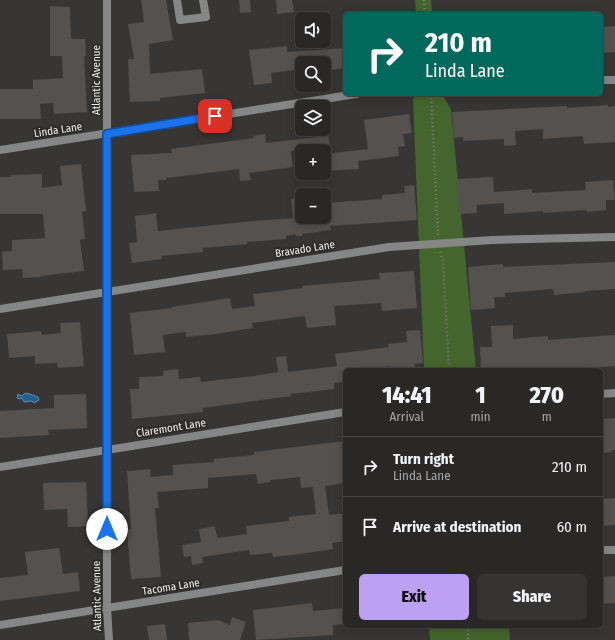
<!DOCTYPE html>
<html lang="en">
<head>
<meta charset="utf-8">
<style>
  body { margin:0; font-family:"Fira Sans Condensed",sans-serif; background:#363433; color:#f1f3f6; height:100vh; display:flex; flex-direction:column; font-size:15px; white-space:nowrap }
  * { box-sizing:border-box; margin:0 }
  p { font-size:13px; color:#a5a6a7 }
  .icon { flex:none; width:22px; height:22px; fill:none; stroke:currentColor; stroke-width:2; stroke-linecap:round; stroke-linejoin:round }
  .map { position:relative; flex:1; overflow:hidden }
  .panel { position:absolute; left:343px; top:368px; width:260px; height:260px; display:flex; flex-direction:column; background:#2a2827; border-radius:6px; box-shadow:0 2px 10px #0003,0 0 0 1px #464444 }
  .panel>* { flex:none }
  .banner { position:absolute; left:343px; top:12px; width:260px; height:84px; border-radius:6px; box-shadow:0 2px 10px #0003,0 0 0 1px #464444; background:#00695c; color:#fff; overflow:hidden }
  .controls { position:absolute; left:295px; top:12px; display:grid; gap:8px }
  .controls a { display:grid; place-items:center; width:36px; height:36px; border-radius:6px; background:#2a2827; box-shadow:0 2px 10px #0003,0 0 0 1px #464444; font-size:20px }
  .pin { position:absolute; display:grid; place-items:center; width:34px; height:34px; color:#fff; margin:-17px; border-radius:8px; box-shadow:0 2px 6px #0006 }
  .me { position:absolute; width:44px; margin:-22px; rotate:0deg; stroke-linejoin:round; filter:drop-shadow(0 0 3px #0008) }
  .turn { display:flex; align-items:center; gap:14px; height:84px; padding:0 16px; font-size:18px }
  .turn .icon { width:52px; height:52px; stroke-width:2.5 }
  .turn b { display:block; font-size:28px; line-height:34px }
  .eta { display:flex; justify-content:space-evenly; align-items:center; height:68px; text-align:center }
  .eta b { font-size:24px; font-weight:800; line-height:28px }
  .cta { display:flex; gap:8px; margin-top:auto; padding:8px 16px }
  .cta a { flex:1; height:46px; border-radius:6px; background:#bca0f2; color:#111; font-size:16px; font-weight:800; line-height:46px; text-align:center }
  .cta a+a { background:#363433; color:#f1f3f6 }
  ul { padding:0; list-style:none }
  li { display:flex; align-items:center; gap:12px; height:60px; padding:0 16px; border-top:1px solid #464444 }
  li div { flex:1 }
  li b { display:block; font-size:15px }
  li em { font-style:normal }
  .map>svg:first-child { display:block }
  .green { fill:#44652d }
  .water { fill:#256190; stroke:#628bac }
  .building { fill:#54514f }
  .lines { fill:none; stroke-linecap:round; stroke-linejoin:round }
  .path { stroke:#7d7c7a; stroke-width:2.5; stroke-dasharray:1 3; stroke-linecap:butt }
  .lane { stroke:#858786; stroke-width:8 }
  .street { stroke:#858786; stroke-width:8 }
  .route-casing { stroke:#114b97; stroke-width:10 }
  .route { stroke:#1a73e8; stroke-width:7 }
  .labels { text-anchor:middle; dominant-baseline:central; stroke-width:4; stroke-linejoin:round; paint-order:stroke }
  .street-label { font-size:11px; fill:#efeeed; stroke:#2e2c2a }
</style>
</head>
<body>
<div class="map">
<svg width="615" height="640" viewBox="0 0 615 640">
  <rect width="100%" height="100%" fill="#383634"/>
  <g class="green">
    <path d="M415,0H431L432,14H416Z"/>
    <path d="M415,94H442L451,109L476,370H424L413,99Z"/>
    <path d="M429,626H509L510,640H430Z"/>
  </g>
  <path class="water" d="M25,393L30,394L38,397L39,400L34,403L32,401L24,402L22,398L19,399L17,398L18,394L22,396Z"/>
  <g class="building">
    <path d="M141,0H166L173,40L149,44L150,74L202,69L205,93L160,98V101L130,102L128,59H134L128,24L144,22Z"/>
    <path d="M239,0H250L251,12L240,13Z"/>
    <path d="M276,0H292L294,12L277,14Z"/>
    <path d="M50,6L70,7L71,39H85L86,56H84L87,112L54,114L53,103L40,104L41,119H0V89H33V80L63,78L62,56H50Z"/>
    <path d="M615,26V52L601,53V27Z"/>
    <path d="M287,46V52L345,48V68L324,71V63H302V69L271,73L272,83L254,85L249,50Z"/>
    <path d="M608,105V107L615,106V142L584,144L583,136L543,139V129L515,131L516,145L504,146V139L463,141V137L454,138L452,112L567,106V108Z"/>
    <path d="M409,114L412,133L403,134L405,146L398,147L399,156L358,161L359,169L324,171V154L368,149L364,120Z"/>
    <path d="M317,129H328L330,151H291L293,167L249,173L251,180L240,181L239,169L166,178V180H158L159,191L134,192L131,155L172,153L171,149L254,138L253,136L265,134L266,143L318,137Z"/>
    <path d="M81,164L86,211L82,212L85,239L80,240L84,271L41,276V277L23,278L22,269L3,270L2,252L12,251V240L45,238L43,214H0V177H11V175L42,174V188L62,185L60,166Z"/>
    <path d="M493,177L494,192L532,189V193L586,190L585,182L613,180L615,200H606V210L587,212V210L543,213V211L504,214V203L477,205V213L459,214L457,179Z"/>
    <path d="M414,185L417,220L330,226L331,230L302,234V236H296L295,234L286,236V239L247,242V244L203,248V252L161,256L162,259L132,263L129,243L137,242L135,216L156,213L158,231L253,221L293,218L291,199L302,198V217H324V203L382,199V195L405,193L404,186Z"/>
    <path d="M615,262V289L585,291V292L554,295L553,289L505,293V297H494L495,308L471,310L468,267L503,264V267Z"/>
    <path d="M414,271L417,308L382,311L381,303L334,306L336,325L307,328L305,316L252,323L253,328L216,334L186,337V332L163,335L165,352L134,355L130,313L172,308V307L230,298L232,309L255,306L253,294L303,288L302,286L380,279L379,273Z"/>
    <path d="M80,322L84,366L58,368L57,363L35,364V356L9,358L7,334L41,331L42,335L61,333L60,323Z"/>
    <path d="M513,325V339L548,336V340L615,335V366L565,370L564,368L541,370H481L480,347H492L491,326Z"/>
    <path d="M420,330L423,363L415,364V370H390V366L362,370H345V382L334,383V389L291,394V396L203,408V412L132,419L130,389H139V377L163,376V371L178,369L179,379L200,377L201,382L254,376L278,372L276,357L286,356L288,372L337,366L335,354L389,347L388,344L407,342L406,331Z"/>
    <path d="M86,394L87,428L48,430L49,435L0,438V411L54,408V395Z"/>
    <path d="M615,418V450H612V452L601,453V419Z"/>
    <path d="M345,441V483L325,486L329,515L345,513V541L332,543L333,549L293,555L273,557L272,553L250,555L249,550L202,557L203,563L192,565L191,556L184,557L182,545L201,542L199,529L215,526L217,538L247,534L246,526L289,521V517L316,514L313,487L301,488L300,477L270,480V482L258,484L256,474L208,478V488L157,492L159,508H155L161,577L131,579L127,529H131L127,471L150,469L151,477L173,475V465L214,462V459L254,455V452Z"/>
    <path d="M86,482L88,526L68,527L67,509L44,510L43,483Z"/>
    <path d="M615,498V525L601,526V499Z"/>
    <path d="M59,548L63,574L78,572L80,591L0,601V578L28,575L25,552Z"/>
    <path d="M615,576V603L601,604V577Z"/>
    <path d="M312,603L313,611L345,608V624L333,625V635L256,640L253,610Z"/>
    <path d="M232,617L246,622L240,640H189L188,623L218,620L230,625Z"/>
    <path d="M165,624L167,640H149L147,626Z"/>
  </g>
  <g class="lines">
    <g class="path">
      <path d="M424,0L425,14"/>
      <path d="M431,94L438,235"/>
      <path d="M440,252L443,261L449,370"/>
      <path d="M468,626V640"/>
    </g>
    <path class="lane" d="M177,0L180,20L206,17L203,0"/>
    <g class="street">
      <path d="M107,0V608L109,640"/>
      <path d="M601,80H615"/>
      <path d="M0,150L356,94"/>
      <path d="M0,309L389,247L492,240L615,237"/>
      <path d="M601,394L615,393"/>
      <path d="M0,467L345,412"/>
      <path d="M601,550H615"/>
      <path d="M0,625L345,570"/>
    </g>
  </g>
  <g class="lines">
    <g class="route-casing">
      <path id="route" d="M107,529V134L215,116"/>
    </g>
    <use href="#route" class="route"/>
  </g>
  <g class="labels">
    <g class="street-label">
      <text transform="translate(96 80) rotate(-90)">Atlantic Avenue</text>
      <text transform="translate(58 130) rotate(-9)">Linda Lane</text>
      <text transform="translate(305 249) rotate(-9)">Bravado Lane</text>
      <text transform="translate(171 428) rotate(-9)">Claremont Lane</text>
      <text transform="translate(171 587) rotate(-9)">Tacoma Lane</text>
      <text transform="translate(97 596) rotate(-91)">Atlantic Avenue</text>
    </g>
  </g>
</svg>
<div class="controls">
<a><svg class="icon" aria-label="sound" viewBox="0 0 24 24"><path d="M4 9h4l5-4v14l-5-4H4zM17 9q2 3 0 6"/></svg></a>
<a><svg class="icon" aria-label="search" viewBox="0 0 24 24"><circle cx="10" cy="10" r="6"/><path d="M15 15l6 6"/></svg></a>
<a><svg class="icon" aria-label="layers" viewBox="0 0 24 24"><path d="M12 4l9 5-9 5-9-5zM3 14l9 5 9-5"/></svg></a>
<a>+</a>
<a>−</a>
</div>
<div class="pin" style="left:215px;top:116px;background:#d93025"><svg class="icon" aria-label="arrive" viewBox="0 0 24 24"><path d="M6 21V4h12l-3 4 3 4H6"/></svg></div>
<svg class="me" style="left:107px;top:529px" viewBox="-20 -20 40 40"><circle r="19" fill="#fff"/><path d="M0-13L10 11 0 6-10 11z" fill="#1a73e8"/></svg>
<div class="banner">
<div class="turn"><svg class="icon" aria-label="right" viewBox="0 0 24 24"><path d="M7 20v-9h11M14 6l5 5-5 5"/></svg><div><b>210 m</b>Linda Lane</div></div>
</div>
<section class="panel">
<div class="eta">
<div><b>14:41</b><p>Arrival</p></div>
<div><b>1</b><p>min</p></div>
<div><b>270</b><p>m</p></div>
</div>
<ul>
<li><svg class="icon" aria-label="right" viewBox="0 0 24 24"><path d="M7 20v-9h11M14 6l5 5-5 5"/></svg><div><b>Turn right</b><p>Linda Lane</p></div><em>210 m</em></li>
<li><svg class="icon" aria-label="arrive" viewBox="0 0 24 24"><path d="M6 21V4h12l-3 4 3 4H6"/></svg><div><b>Arrive at destination</b></div><em>60 m</em></li>
</ul>
<div class="cta"><a>Exit</a><a>Share</a></div>
</section>
</div>
</body>
</html>
